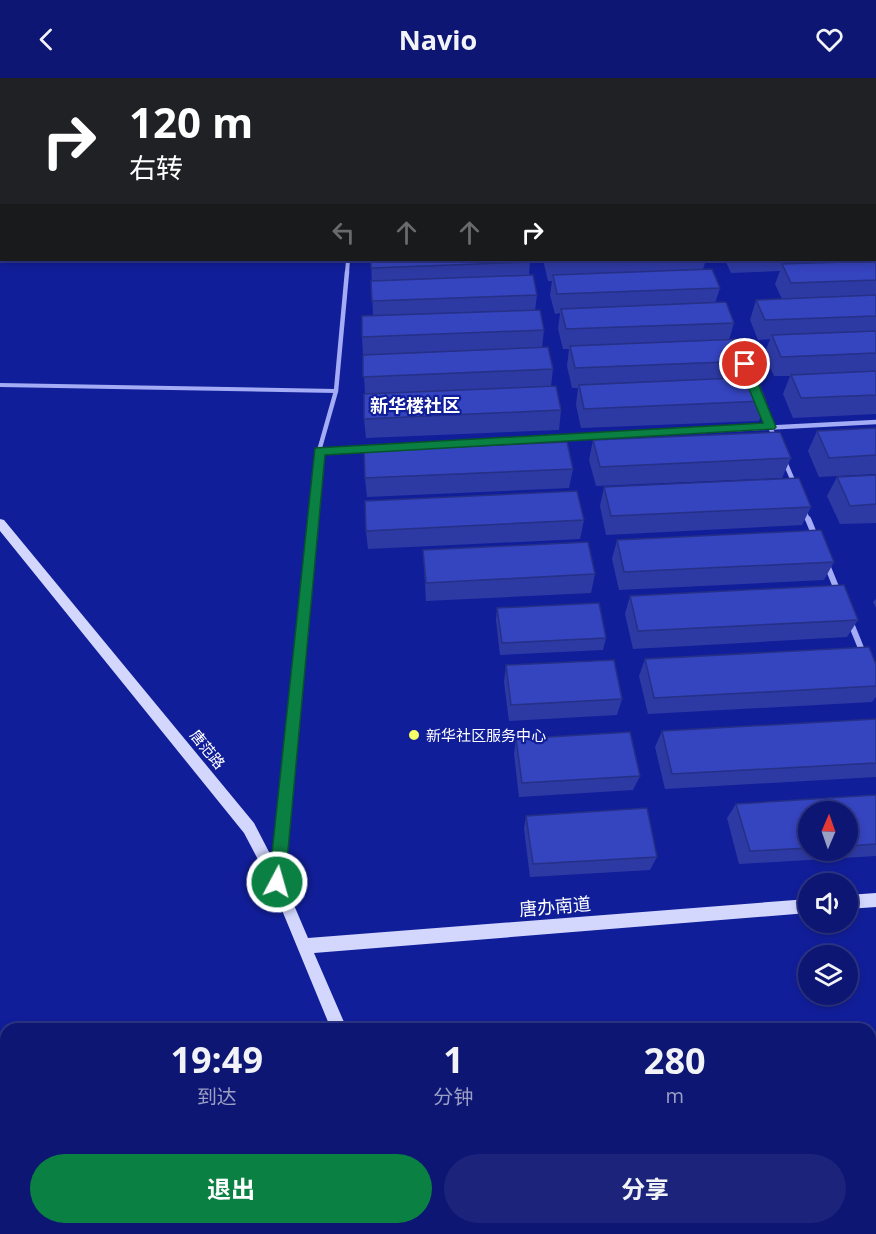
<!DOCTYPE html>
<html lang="zh">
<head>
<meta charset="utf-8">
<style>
  body { margin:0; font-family:"Open Sans","Noto Sans SC",sans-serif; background:#1b237b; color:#f1f3f6; height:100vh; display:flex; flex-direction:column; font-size:22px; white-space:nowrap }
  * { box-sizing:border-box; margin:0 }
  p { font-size:20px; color:#9a9fc4 }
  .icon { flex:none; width:33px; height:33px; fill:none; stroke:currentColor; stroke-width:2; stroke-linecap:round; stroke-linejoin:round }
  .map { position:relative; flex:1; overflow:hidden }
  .details { position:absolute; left:0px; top:945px; width:876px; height:212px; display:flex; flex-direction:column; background:#0d1673; border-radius:18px 18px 0 0; box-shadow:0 3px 9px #0003,0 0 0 2px #2d3585 }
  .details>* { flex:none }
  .top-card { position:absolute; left:0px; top:0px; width:876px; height:183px; box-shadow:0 3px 9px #0003,0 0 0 2px #2d3585; background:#202124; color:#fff; overflow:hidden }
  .needle { width:39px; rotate:2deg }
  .tools { position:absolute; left:798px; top:723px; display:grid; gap:12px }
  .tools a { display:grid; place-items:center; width:60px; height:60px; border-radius:50%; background:#0d1673; box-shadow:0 3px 9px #0003,0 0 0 2px #2d3585; font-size:30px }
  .pin { position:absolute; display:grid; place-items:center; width:51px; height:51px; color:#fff; margin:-26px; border:3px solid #fff; border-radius:50%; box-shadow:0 2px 6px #0007 }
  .me { position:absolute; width:66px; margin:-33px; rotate:6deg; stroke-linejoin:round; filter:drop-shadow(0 0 4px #0008) }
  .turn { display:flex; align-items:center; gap:21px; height:126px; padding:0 30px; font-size:27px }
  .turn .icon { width:78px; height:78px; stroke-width:2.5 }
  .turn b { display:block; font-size:42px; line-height:51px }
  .lanes { display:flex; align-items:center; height:57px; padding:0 30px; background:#0003; justify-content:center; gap:30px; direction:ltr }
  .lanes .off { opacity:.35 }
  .eta { display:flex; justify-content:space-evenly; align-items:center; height:102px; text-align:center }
  .eta b { font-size:36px; font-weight:700; line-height:42px }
  .action { display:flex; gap:12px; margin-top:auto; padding:12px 30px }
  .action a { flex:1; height:69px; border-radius:36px; background:#0b8043; color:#fff; font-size:24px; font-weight:700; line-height:69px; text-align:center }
  .action a+a { background:#1b237b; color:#f1f3f6 }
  header { display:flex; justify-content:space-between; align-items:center; height:78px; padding:0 30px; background:#0d1673; font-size:27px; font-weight:700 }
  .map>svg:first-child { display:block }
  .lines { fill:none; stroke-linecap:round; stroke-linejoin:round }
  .lane { stroke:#a3acf4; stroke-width:4 }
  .street-far3 { stroke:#a3acf4; stroke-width:4 }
  .street-far2 { stroke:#a3acf4; stroke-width:4.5 }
  .street-far1 { stroke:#a3acf4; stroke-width:6 }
  .street { stroke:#a3acf4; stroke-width:8 }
  .secondary { fill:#d3d7fd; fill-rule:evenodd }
  .wall { fill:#2e3aa4; fill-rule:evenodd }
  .building { fill:#3544bf; stroke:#253086; stroke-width:1.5 }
  .route { fill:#0b8043; stroke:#07532c; stroke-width:1.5 }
  .poi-dot { fill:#f7ff66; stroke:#111e99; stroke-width:2 }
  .labels { text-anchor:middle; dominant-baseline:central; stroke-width:4.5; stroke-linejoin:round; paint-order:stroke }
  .poi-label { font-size:15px; fill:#fff; stroke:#111e99; text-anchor:start }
  .street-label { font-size:15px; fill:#fff; stroke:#111e99 }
  .quarter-label { font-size:18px; font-weight:bold; fill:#fff; stroke:#111e99 }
  .near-street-label { font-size:18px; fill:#fff; stroke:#111e99 }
</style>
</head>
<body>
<header><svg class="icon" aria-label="back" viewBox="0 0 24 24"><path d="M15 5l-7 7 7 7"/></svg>Navio<svg class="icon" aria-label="heart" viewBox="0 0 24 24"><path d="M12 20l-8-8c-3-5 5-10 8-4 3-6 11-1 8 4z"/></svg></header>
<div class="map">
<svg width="876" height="1156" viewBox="0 0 876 1156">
  <rect width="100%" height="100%" fill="#111e99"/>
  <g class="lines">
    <path class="lane" d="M0,307L336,313"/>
    <path class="street-far3" d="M347,195L348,182"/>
    <g class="street-far2">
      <path d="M761,326L775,361"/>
      <path d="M319,373L876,344"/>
      <path d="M785,384L794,405"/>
      <path d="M804,432L808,442"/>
      <path d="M312,442L319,373L336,313L347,194"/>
    </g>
    <g class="street-far1">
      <path d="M808,441L815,458"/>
      <path d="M827,487L838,514"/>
      <path d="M850,543L863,575"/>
      <path d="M282,757L312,441"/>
    </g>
    <path class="street" d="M278,797L282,755"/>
    <g class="secondary">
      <path d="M0,441L4,442L254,745L282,799L308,860L808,821V835L314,875L347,951H331L272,808L244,755L0,453Z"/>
      <path d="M876,815V829L848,831V817Z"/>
      <path d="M413,1150H430L432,1156H414Z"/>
    </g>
  </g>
  <g class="wall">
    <rect x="874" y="4" width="2" height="31"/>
    <rect x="874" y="50" width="2" height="36"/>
    <path d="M876,95V150L875,152H876V336L793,340L783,316L790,298H774L764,277L770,261L758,262L750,242L756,222L782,221L775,206L780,193L731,195L725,182H874V96Z"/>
    <path d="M371,182L530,184L529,197L537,217L535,232L544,252L542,270L553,291L551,308L561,332L559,352L366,360L364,341L365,316L362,259L373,238Z"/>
    <path d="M544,182H706L703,191L720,210L715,225L734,245L729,262L750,283L744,300L766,323L759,343L581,350L576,327L578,310H572L567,288L569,271H563L558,251L560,235L555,236L550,217L552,203H548L544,186Z"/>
    <path d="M876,350V396L819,399L808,373L817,353Z"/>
    <path d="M593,362L791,380L782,400L596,408L589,382Z"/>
    <path d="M573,391L569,410L367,419L365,400Z"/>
    <path d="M876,397V445L840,446L827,418L837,399Z"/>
    <path d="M604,409L811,429L802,447L606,457L600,428Z"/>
    <path d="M584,442L580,461L368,471L366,453Z"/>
    <path d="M617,462L834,484L824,502L619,512L612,481Z"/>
    <path d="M423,472L595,496L591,515L426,523Z"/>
    <path d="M630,518L858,542L847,559L633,571L625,536Z"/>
    <path d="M876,521V530L873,524Z"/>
    <path d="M497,530L606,560L603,572L500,577L496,542Z"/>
    <path d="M645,581L876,586V619L872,624L648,636L639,598Z"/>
    <path d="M506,587L622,621L617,637L509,643L504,604Z"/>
    <path d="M876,641V699L665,711L655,669L662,653Z"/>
    <path d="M516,661L640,698L633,712L519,719L514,676Z"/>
    <path d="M876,717V778L739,786L727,740L736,726ZM808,734H848V772H808Z"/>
    <path d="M526,738L657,779L650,792L530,799L524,751Z"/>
    <path d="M876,984V1086L870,1087V986Z"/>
  </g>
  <g class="building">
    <rect x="874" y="4" width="2" height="12"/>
    <rect x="874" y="50" width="2" height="17"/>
    <path d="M874,129L876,131V139H874Z"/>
    <rect x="874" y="152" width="2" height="18"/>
    <path d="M371,182H529L530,184L371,190Z"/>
    <path d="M549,182H606L550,184Z"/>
    <path d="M876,183V202L791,205L782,186Z"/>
    <path d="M712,191L720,210L557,216L553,197Z"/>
    <path d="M533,197L537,217L372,223L371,203Z"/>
    <path d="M876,217V238L765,242L756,222Z"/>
    <path d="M726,224L734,245L566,251L561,231Z"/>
    <path d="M540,232L544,252L362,259V238Z"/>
    <path d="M876,253V275L781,279L772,257Z"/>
    <path d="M741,261L750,283L575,290L570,268Z"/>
    <path d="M548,269L553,291L363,299V277Z"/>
    <path d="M876,293V317L801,320L791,297Z"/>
    <path d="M757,299L766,323L584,331L579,307Z"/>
    <path d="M556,308L561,332L364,341V316Z"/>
    <path d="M876,350V377L829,380L817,353Z"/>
    <path d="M780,354L791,380L600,389L593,362Z"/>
    <path d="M567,364L573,391L365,400L364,373Z"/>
    <path d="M876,397V426L850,428L837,399Z"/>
    <path d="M799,400L811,429L611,438L604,409Z"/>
    <path d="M577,413L584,442L366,453L365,423Z"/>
    <path d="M821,452L834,484L624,494L617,462Z"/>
    <path d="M588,464L595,496L426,505L423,472Z"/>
    <path d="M844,507L858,542L638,553L630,518Z"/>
    <path d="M599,525L606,560L502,565L497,530Z"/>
    <path d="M869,569L876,586V608L654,620L645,581Z"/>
    <path d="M614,582L622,621L511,627L506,587Z"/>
    <path d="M876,641V685L672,696L662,653Z"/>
    <path d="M630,654L640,698L522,705L516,661Z"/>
    <path d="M876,717V766L848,768V734H808V770L750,773L736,726Z"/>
    <path d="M647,730L657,779L533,786L526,738Z"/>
    <path d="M876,984V1070L870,1055V986Z"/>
  </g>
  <path class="route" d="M745,283L750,286L776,349L774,351L325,377L285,804L283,809L277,812L271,809L269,804L315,370L763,345L739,286Z"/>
  <circle class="poi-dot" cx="414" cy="657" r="6"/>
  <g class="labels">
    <g class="poi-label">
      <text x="426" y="657">新华社区服务中心</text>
    </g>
    <g class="street-label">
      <text transform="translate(208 671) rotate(51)">唐范路</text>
    </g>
    <g class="quarter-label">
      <text x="415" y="327">新华楼社区</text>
    </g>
    <g class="near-street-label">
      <text transform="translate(555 828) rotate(-5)">唐办南道</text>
    </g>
  </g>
</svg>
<div class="tools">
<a><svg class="needle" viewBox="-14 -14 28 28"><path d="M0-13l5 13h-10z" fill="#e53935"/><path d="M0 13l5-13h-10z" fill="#9a9fc4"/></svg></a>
<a><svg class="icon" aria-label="sound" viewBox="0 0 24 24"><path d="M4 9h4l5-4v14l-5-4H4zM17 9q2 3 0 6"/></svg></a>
<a><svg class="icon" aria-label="layers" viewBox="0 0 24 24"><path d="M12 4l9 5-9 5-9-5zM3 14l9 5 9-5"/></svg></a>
</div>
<div class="pin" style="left:745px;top:286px;background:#d93025"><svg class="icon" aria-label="arrive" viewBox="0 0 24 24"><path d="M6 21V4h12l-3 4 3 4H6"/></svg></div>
<svg class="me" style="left:277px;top:804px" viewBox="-20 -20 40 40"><circle r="17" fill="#0b8043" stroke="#fff" stroke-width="3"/><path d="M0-11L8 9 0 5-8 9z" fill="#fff"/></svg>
<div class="top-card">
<div class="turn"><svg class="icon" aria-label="right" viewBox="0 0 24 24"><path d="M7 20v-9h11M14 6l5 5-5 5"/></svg><div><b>120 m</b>右转</div></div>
<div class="lanes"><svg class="icon off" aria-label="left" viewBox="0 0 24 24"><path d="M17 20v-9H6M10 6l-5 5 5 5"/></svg><svg class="icon off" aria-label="ahead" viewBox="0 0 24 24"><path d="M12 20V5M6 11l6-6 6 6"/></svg><svg class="icon off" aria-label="ahead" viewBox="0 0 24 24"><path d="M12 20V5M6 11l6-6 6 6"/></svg><svg class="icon" aria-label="right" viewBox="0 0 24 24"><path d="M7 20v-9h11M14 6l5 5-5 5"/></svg></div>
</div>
<section class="details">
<div class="eta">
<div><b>19:49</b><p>到达</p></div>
<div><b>1</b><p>分钟</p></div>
<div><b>280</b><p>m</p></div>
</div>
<div class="action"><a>退出</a><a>分享</a></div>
</section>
</div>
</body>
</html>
